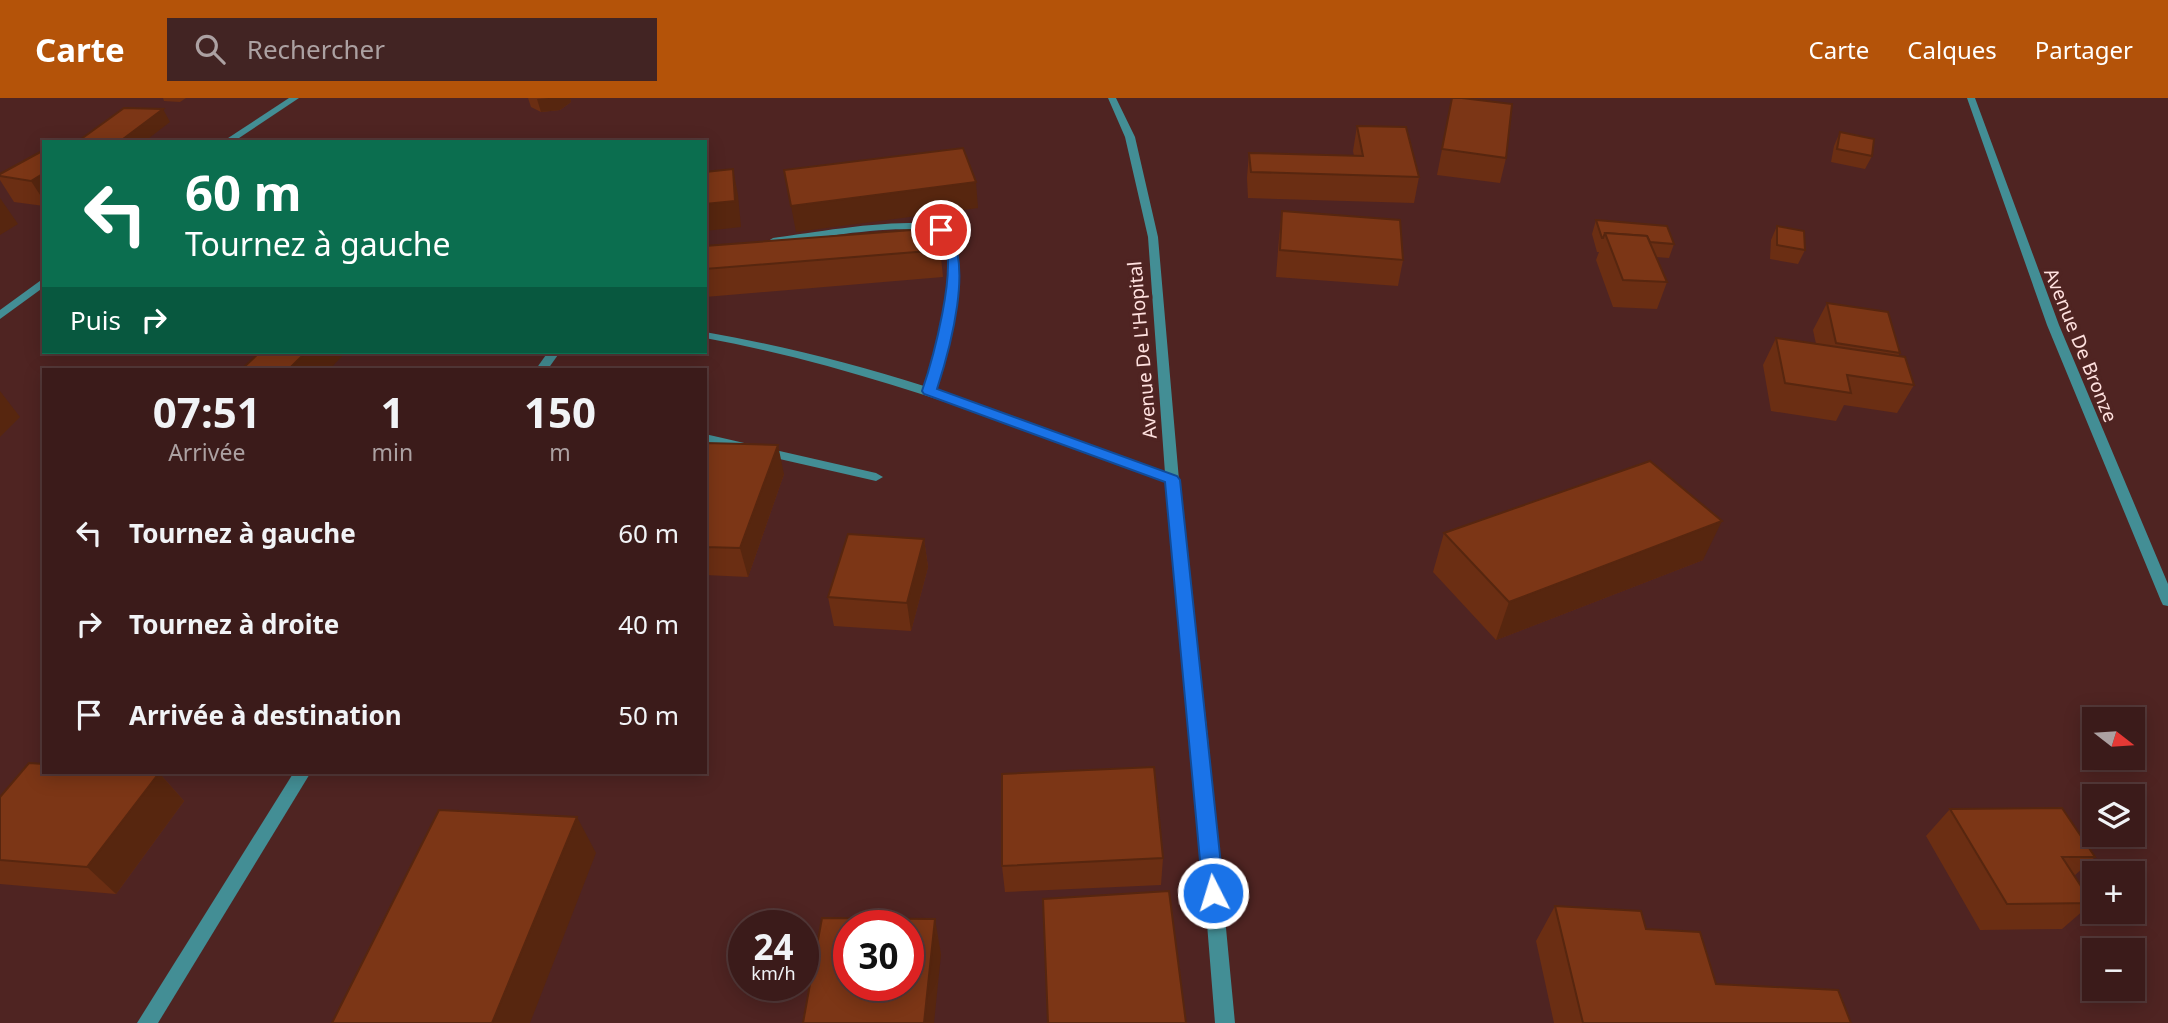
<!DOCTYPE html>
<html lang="fr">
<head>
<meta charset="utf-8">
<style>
  body { margin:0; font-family:"Noto Sans",sans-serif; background:#422423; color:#f1f3f6; height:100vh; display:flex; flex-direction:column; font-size:26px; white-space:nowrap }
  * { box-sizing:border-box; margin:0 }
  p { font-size:23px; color:#aca1a2 }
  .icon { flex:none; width:38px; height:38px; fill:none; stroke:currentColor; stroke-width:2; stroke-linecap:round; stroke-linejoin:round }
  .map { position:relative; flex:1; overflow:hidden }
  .panel { position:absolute; left:42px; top:270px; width:665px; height:406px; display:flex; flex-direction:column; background:#3b1b1a; border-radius:0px; box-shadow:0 4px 18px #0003,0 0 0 2px #543939 }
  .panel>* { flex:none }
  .top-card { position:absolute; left:42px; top:42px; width:665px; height:214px; border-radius:0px; box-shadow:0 4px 18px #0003,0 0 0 2px #543939; background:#0b6e4f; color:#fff; overflow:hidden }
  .needle { width:46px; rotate:107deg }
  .fabs { position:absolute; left:2082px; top:609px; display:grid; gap:14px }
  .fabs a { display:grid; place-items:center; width:63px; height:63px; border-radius:0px; background:#3b1b1a; box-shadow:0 4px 18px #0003,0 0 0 2px #543939; font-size:35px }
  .speed { position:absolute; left:728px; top:812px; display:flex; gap:14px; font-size:35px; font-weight:700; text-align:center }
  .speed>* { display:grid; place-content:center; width:91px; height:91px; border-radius:50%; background:#3b1b1a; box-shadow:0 4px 18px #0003,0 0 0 2px #543939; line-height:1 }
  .speed small { font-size:18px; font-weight:400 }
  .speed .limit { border:10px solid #d22; background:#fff; color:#111 }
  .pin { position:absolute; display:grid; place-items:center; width:60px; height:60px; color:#fff; margin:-30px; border:4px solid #fff; border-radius:50%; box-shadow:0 2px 7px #0007 }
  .me { position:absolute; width:77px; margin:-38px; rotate:355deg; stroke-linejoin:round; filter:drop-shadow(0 0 5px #0008) }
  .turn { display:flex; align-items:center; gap:24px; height:147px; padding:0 28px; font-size:32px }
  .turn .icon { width:91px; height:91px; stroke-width:2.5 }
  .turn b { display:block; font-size:49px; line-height:60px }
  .then { display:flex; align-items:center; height:66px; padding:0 28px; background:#0003; gap:14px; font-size:26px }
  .eta { display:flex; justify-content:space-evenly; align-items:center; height:119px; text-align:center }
  .eta b { font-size:42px; font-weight:700; line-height:49px }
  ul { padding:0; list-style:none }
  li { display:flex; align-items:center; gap:21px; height:91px; padding:0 28px }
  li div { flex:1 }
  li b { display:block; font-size:26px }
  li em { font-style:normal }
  header { display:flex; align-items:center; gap:42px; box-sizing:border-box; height:98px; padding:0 35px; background:#b45309; color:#fff }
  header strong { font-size:33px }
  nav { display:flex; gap:38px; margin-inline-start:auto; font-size:24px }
  .search { width:490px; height:63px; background:#422423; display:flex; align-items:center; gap:18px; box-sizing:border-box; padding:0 24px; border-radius:0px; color:#aca1a2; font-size:26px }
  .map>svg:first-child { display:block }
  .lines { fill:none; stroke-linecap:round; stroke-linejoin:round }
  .street { fill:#438e95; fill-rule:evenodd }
  .wall { fill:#6b2e13 }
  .shaded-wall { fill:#57260f }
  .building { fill:#7c3616; stroke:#57260f; stroke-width:2; fill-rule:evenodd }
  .route { fill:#1a73e8; stroke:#114b97; stroke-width:2 }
  .labels { text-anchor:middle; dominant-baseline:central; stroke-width:7; stroke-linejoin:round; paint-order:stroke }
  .street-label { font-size:19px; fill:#ffe1df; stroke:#4f2422 }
</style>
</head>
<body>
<header>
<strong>Carte</strong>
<div class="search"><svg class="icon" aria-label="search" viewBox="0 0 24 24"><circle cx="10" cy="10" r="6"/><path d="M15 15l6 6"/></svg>Rechercher</div>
<nav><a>Carte</a><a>Calques</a><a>Partager</a></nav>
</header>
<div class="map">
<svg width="2168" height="925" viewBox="0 0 2168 925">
  <rect width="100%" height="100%" fill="#4f2422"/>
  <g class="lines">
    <g class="street">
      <path d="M289,0H299L233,44H222Z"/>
      <path d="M1108,0H1116L1135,39L1158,139L1179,382L1208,640L1235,925H1215L1192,640L1166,384C1013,327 867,270 705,240V234C780,247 852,265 924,288C936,251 962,170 938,135C898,124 816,141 773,146L768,143L773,140C806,136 920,115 945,131C976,150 944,262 935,292L1165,375L1148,139L1125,39Z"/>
      <path d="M1967,0H1975L2059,227L2168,486V508L2163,507L2161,503L2047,227Z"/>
      <path d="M44,180V189L0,221V212Z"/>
      <path d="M548,254H560L548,271H536Z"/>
      <path d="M705,336L876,375L883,379L876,383L705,344Z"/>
      <path d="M294,674H311L158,925H137Z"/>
    </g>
  </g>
  <g class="wall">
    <path d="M163,0H186L180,4L164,3Z"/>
    <path d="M528,0H570L571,4L560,12L541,14L531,9Z"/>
    <path d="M1452,0L1506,60L1500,85L1437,77Z"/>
    <path d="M1357,28L1419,79L1414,105L1248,100L1247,80L1249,55L1354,58L1353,53Z"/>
    <path d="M1840,34L1872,58L1865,71L1831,64L1834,48Z"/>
    <path d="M44,52V108L14,104L0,82V76Z"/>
    <path d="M1282,113L1403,162L1398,188L1276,179L1279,140Z"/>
    <path d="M1596,122L1674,146L1669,160L1656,159L1667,184L1657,211L1613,209L1596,162L1599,154H1597L1592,136Z"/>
    <path d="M1777,128L1805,152L1798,166L1770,161L1771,142Z"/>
    <path d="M938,130L943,179L705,199V148Z"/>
    <path d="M1827,205L1900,255L1898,258L1914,287L1897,315L1844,307L1836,323L1771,313L1763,267L1776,240L1816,246L1813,232Z"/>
    <path d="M705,345L784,376L748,479L705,477Z"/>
    <path d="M1444,435L1703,462L1496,542L1433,474Z"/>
    <path d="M924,441L928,469L911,533L834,528L828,499Z"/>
    <path d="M159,675L184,703L116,796L0,786V699Z"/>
    <path d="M1950,711L2095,759L2074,778L2092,805L2062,831L1980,832L1926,738Z"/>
    <path d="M1163,760L1161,787L1005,794L1002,768Z"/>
    <path d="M1555,808L1646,831L1716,886L1851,925H1554L1536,843Z"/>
  </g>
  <g class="shaded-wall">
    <path d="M549,0H570L571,4L560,12L541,14L537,1Z"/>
    <path d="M163,11L170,24L144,44H119Z"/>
    <path d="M733,71L738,97L741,129L705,133V106Z"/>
    <path d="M44,75V103L31,83Z"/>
    <path d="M976,84L978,110L796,134L791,108Z"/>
    <path d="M0,100L18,126L0,137Z"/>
    <path d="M306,254H346L330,271H289Z"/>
    <path d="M0,293L20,319L0,339Z"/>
    <path d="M778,347L784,376L748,479L740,450Z"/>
    <path d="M1722,423L1703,462L1496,542L1509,504Z"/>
    <path d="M924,441L928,469L911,533L907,505Z"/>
    <path d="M159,675L184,703L116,796L87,769Z"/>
    <path d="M577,719L596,755L530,925H492Z"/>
    <path d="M935,821L941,856L934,925H924Z"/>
  </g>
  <g class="building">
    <path d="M1452,0H1462L1512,6L1506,60L1442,51Z"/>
    <path d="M124,10L163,11L119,44H77Z"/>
    <path d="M1357,28L1406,29L1419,79L1251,74L1249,55L1363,58Z"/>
    <path d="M1840,34L1874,41L1872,58L1837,51Z"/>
    <path d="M963,50L976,84L791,108L784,72Z"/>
    <path d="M44,52V75L31,83L0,78V76Z"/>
    <path d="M733,71L735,103L705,106V74Z"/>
    <path d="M1282,113L1400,122L1403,162L1280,152Z"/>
    <path d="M1596,122L1667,128L1674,146L1650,144L1647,138L1605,135L1603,140H1602Z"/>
    <path d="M1777,128L1804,133L1805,152L1777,147Z"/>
    <path d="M938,130L941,152L705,171V148Z"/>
    <path d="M1605,135L1647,138L1667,184L1623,182Z"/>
    <path d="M1827,205L1888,214L1900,255L1836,245Z"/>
    <path d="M1776,240L1905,259L1914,287L1847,277L1851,295L1785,285Z"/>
    <path d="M260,254H306L289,271H242Z"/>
    <path d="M705,345L778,347L740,450L705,449Z"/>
    <path d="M1650,363L1722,423L1509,504L1444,435Z"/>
    <path d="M848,436L924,441L907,505L828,499Z"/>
    <path d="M29,665L44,666V674H142L159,675L87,769L0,762V699Z"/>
    <path d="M1154,669L1163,760L1002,768V676Z"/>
    <path d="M2062,710L2095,759H2062L2092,805L2007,806L1950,711Z"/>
    <path d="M439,712L577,719L492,925H332Z"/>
    <path d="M1169,793L1186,925H1048L1043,801Z"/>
    <path d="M1555,808L1641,813L1646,831L1700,834L1716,886L1838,892L1851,925H1583Z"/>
    <path d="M822,820L935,821L924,925H803ZM849,828H908V887H849Z"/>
  </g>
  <path class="route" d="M937,130H945C976,160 949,254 937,291L1177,378L1180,382L1224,795L1221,802L1213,804L1206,802L1203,795L1165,384L924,296L922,293C932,264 959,167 943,140C941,137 937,135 935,132Z"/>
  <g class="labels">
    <g class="street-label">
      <text transform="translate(2081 247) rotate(68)">Avenue De Bronze</text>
      <text transform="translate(1142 252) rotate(-95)">Avenue De L'Hopital</text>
    </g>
  </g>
</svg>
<div class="fabs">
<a><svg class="needle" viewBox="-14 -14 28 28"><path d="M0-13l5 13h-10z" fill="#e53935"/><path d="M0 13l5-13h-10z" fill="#aca1a2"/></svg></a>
<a><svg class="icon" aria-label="layers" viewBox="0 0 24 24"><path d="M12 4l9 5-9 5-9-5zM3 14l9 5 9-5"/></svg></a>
<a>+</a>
<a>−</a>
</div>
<div class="speed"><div>24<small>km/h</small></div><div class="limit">30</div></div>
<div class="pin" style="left:941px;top:132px;background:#d93025"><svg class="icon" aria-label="arrive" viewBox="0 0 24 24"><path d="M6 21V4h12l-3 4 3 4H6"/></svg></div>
<svg class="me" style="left:1213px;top:795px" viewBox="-20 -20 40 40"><circle r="17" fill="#1a73e8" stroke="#fff" stroke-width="3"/><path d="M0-11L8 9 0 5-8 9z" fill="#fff"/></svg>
<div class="top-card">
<div class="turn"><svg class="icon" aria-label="left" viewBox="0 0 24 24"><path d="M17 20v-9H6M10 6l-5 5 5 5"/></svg><div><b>60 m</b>Tournez à gauche</div></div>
<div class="then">Puis<svg class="icon" aria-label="right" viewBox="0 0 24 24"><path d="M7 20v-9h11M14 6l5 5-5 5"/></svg></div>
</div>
<section class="panel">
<div class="eta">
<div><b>07:51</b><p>Arrivée</p></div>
<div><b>1</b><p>min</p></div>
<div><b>150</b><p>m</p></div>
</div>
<ul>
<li><svg class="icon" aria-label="left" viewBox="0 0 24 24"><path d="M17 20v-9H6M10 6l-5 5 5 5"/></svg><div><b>Tournez à gauche</b></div><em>60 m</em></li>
<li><svg class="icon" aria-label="right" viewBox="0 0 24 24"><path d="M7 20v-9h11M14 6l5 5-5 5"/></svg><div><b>Tournez à droite</b></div><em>40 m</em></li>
<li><svg class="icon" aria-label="arrive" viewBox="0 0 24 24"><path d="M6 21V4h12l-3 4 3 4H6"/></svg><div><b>Arrivée à destination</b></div><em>50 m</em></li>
</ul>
</section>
</div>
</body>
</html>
